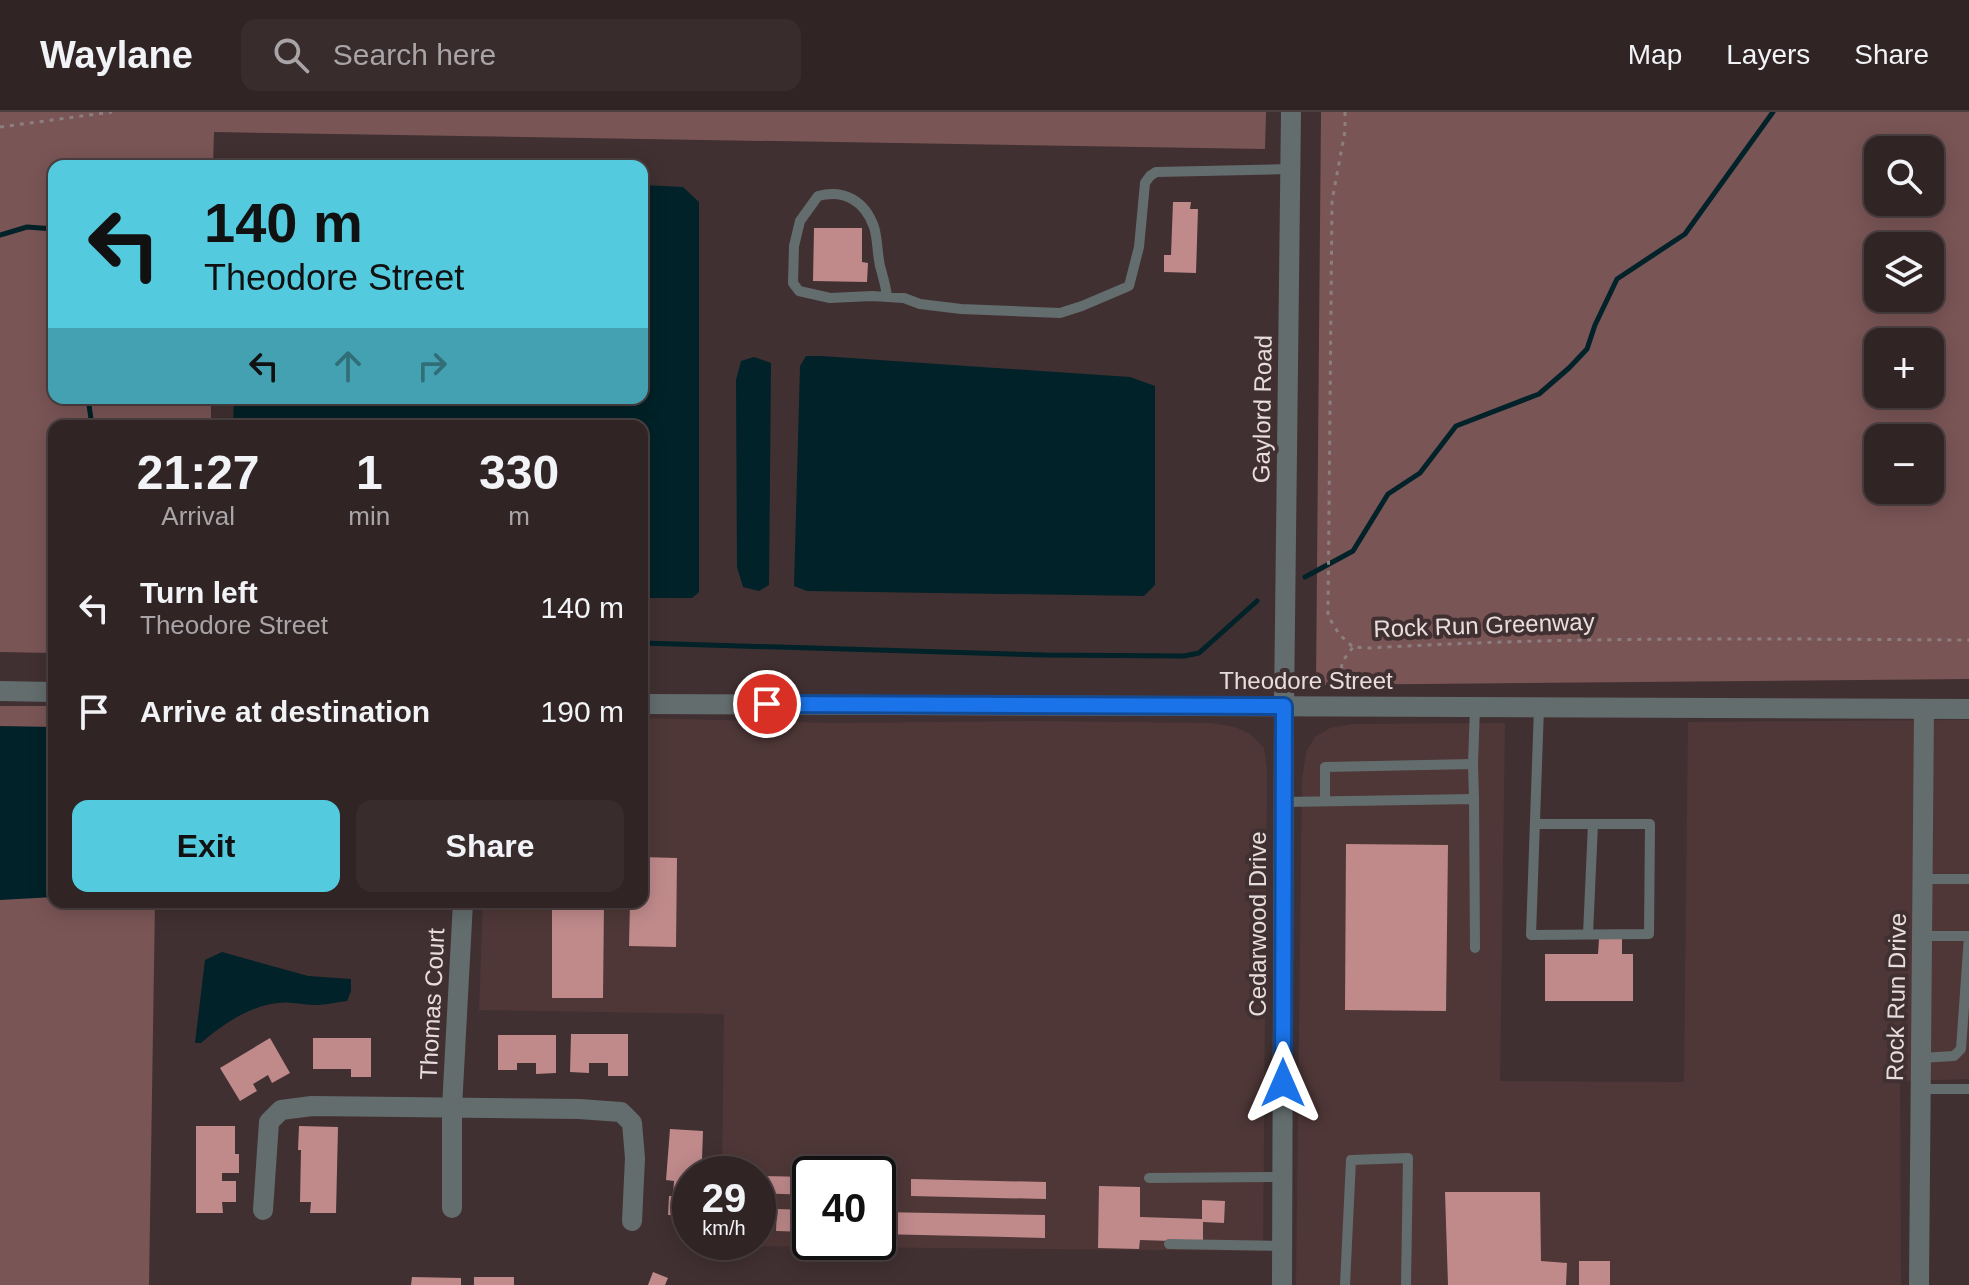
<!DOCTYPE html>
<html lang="en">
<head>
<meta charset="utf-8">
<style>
  body { margin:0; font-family:Arial,sans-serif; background:#392c2d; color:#f1f3f6; height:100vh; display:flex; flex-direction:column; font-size:30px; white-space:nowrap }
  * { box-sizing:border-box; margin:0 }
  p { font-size:26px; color:#a8a4a7 }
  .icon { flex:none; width:44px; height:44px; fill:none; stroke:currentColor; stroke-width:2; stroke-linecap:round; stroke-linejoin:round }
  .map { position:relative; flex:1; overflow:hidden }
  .details { position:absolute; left:48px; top:308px; width:600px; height:488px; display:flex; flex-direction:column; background:#312425; border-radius:16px; box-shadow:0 4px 20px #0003,0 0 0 2px #4c4142 }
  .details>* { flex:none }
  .hud { position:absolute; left:48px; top:48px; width:600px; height:244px; border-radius:16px; box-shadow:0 4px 20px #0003,0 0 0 2px #4c4142; background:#54cade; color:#111; overflow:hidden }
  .fabs { position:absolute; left:1864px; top:24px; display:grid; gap:16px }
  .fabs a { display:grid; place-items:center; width:80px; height:80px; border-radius:16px; background:#312425; box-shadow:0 4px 20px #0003,0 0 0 2px #4c4142; font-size:40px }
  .speed { position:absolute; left:672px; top:1044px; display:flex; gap:16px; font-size:40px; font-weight:700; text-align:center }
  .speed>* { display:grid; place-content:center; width:104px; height:104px; border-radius:50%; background:#312425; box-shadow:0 4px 20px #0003,0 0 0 2px #4c4142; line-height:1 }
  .speed small { font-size:20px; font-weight:400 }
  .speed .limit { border:4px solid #111; border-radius:12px; background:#fff; color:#111 }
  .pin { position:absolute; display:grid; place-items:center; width:68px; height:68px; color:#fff; margin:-34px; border:4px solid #fff; border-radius:50%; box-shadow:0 2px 8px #0007 }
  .me { position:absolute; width:88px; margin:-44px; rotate:0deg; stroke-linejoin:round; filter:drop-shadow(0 0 6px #0008) }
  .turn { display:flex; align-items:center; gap:28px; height:168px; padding:0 24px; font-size:36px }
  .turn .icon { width:104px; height:104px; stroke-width:2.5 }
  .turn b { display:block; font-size:56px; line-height:68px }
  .lanes { display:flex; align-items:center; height:76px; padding:0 24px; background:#0003; justify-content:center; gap:40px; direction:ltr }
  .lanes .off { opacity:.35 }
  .eta { display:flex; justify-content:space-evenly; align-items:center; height:136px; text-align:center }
  .eta b { font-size:48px; font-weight:800; line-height:56px }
  .primary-button { display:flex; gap:16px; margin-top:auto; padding:16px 24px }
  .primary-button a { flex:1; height:92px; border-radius:16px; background:#54cade; color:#111; font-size:32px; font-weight:800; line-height:92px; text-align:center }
  .primary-button a+a { background:#392c2d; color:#f1f3f6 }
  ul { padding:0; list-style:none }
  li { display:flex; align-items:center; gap:24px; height:104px; padding:0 24px }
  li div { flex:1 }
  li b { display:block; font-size:30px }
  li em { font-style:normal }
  header { display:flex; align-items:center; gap:48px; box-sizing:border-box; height:112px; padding:0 40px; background:#312425; border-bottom:2px solid #4c4142 }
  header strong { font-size:38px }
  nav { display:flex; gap:44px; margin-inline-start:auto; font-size:28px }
  .search { width:560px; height:72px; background:#392c2d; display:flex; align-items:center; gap:20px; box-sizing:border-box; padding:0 28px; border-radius:16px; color:#a8a4a7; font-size:30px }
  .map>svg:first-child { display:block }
  .built { fill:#4f3737; fill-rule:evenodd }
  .green { fill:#7a5556; fill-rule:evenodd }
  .water { fill:#002228 }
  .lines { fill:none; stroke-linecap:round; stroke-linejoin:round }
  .stream { stroke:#002228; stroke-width:5 }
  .building { fill:#c08a8b }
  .path { stroke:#8d7f80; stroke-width:3; stroke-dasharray:4 6; stroke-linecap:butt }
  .service { stroke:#646d6e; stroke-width:10 }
  .minor { stroke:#646d6e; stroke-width:20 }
  .tertiary { stroke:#646d6e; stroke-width:20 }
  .route-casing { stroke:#114b97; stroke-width:20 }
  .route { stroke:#1a73e8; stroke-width:14 }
  .labels { text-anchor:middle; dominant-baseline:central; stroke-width:8; stroke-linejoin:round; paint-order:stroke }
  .street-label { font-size:24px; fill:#e8dddd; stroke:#413031 }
</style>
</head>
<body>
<header>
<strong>Waylane</strong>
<div class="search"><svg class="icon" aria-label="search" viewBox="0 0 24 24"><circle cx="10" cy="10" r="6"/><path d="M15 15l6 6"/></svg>Search here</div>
<nav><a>Map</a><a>Layers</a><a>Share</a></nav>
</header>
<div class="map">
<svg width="1969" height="1173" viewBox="0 0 1969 1173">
  <rect width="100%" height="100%" fill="#413031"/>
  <g class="built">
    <path d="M642,606L834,611L1031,609L1211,611L1235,615L1250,622L1264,636L1267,657L1263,1139L722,1134V1130H758V1062H722L724,902L479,898L483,790H642ZM810,1062H878V1130H810Z"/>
    <path d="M1969,608V967L1900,969L1901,1173H1296L1302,668L1306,640L1315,625L1330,616L1354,612L1505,611L1500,969L1684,970L1688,610Z"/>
  </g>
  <g class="green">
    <path d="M0,0H1266L1265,37L214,20L213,54H54V286H211V314H54V541L0,540Z"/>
    <path d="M1321,0H1969V567L1316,573ZM1878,38H1930V90H1878ZM1878,134H1930V186H1878ZM1878,230H1930V282H1878ZM1878,326H1930V378H1878Z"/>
    <path d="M0,594H54V790H155L149,1173H0Z"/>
  </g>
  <g class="water">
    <path d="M642,73L683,75L699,90V480L692,486H642V314H233L234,286H642Z"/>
    <path d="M806,244H821L1130,265L1155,274V473L1144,484L807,479L794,474L800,254Z"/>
    <path d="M754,245L771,251L769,473L759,479L743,475L737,455L736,268L741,249Z"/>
    <path d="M0,614L54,615V785L0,788Z"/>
    <path d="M222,840L308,864L351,867V879L347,889C337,890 326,893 316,893C303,893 291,889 278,891C249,894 223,912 201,931H195L205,848Z"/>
  </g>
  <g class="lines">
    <g class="stream">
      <path d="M0,123L27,115L54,117"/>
      <path d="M88,286L92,314"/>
      <path d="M1305,465L1353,439L1388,382L1420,361L1456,314L1539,282L1569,256L1587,237L1595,213L1617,167L1685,122L1773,0"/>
      <path d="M642,531L1045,543L1184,544L1199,541L1257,489"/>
    </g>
  </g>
  <g class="building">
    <path d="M1173,90H1191L1190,97H1198L1196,161L1164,160V143H1171Z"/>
    <path d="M814,116H862V150L868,151L867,170L813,169Z"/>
    <path d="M1346,732L1448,733L1446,899L1345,898Z"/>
    <path d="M642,745L677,746L676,835L629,834L630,790H642Z"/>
    <path d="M552,790H604L603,886H552Z"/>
    <path d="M1599,827H1622V842H1633V889H1545V842H1598Z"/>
    <path d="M571,922H628V964H608V951H589V961L570,960Z"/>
    <path d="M498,923H556V961L536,962V951H517V958H498Z"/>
    <path d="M270,926L290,961L272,971L268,963L253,972L257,979L240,989L220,956Z"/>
    <path d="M313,926H371V965H351V957H313Z"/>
    <path d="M196,1014H235V1042H239V1061H222V1069H236V1090H222L223,1101H196Z"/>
    <path d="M299,1014L338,1015L336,1101H310L311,1090H300L301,1038H298Z"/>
    <path d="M670,1017L703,1019L702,1047H706L705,1062H690V1104L668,1103L669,1084H673L674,1069L666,1068Z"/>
    <path d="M758,1064L810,1065V1083L758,1081Z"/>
    <path d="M911,1067L1046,1070V1087L911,1084Z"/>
    <path d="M1099,1074L1140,1075V1105L1202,1107V1088L1225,1089L1224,1111L1203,1110V1130L1140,1128L1139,1137L1098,1136Z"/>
    <path d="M1445,1080H1540L1541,1149L1567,1151L1566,1173H1448Z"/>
    <path d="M777,1097L810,1098V1120L776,1119Z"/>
    <path d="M878,1100L1045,1103V1126L878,1122Z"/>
    <rect x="1579" y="1149" width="31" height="24"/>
    <path d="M653,1160L668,1166L665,1173H648Z"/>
    <path d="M412,1165L461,1166V1173H411Z"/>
    <rect x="474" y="1165" width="40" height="8"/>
  </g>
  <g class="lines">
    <g class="path">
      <path d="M1345,0V19L1332,89L1328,504L1339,522L1353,535L1370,536C1570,524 1769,527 1969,528"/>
      <path d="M0,15L112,0"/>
      <path d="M1340,576L1342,550L1353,535"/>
    </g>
    <g class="service">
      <path d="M887,185C886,174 883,165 880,154C877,141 878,128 874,115C865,89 844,77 818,84L800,109L794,134L793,171L799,179L830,186L872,184L904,186L920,192L961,197L1060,201L1082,194L1129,174L1139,135L1145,71L1150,64L1156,60L1290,57"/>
      <path d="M1473,652L1475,595"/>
      <path d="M1325,689V655L1473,652L1474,687"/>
      <path d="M1284,690L1474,687L1475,836"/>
      <path d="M1535,712H1650L1649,822L1531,823L1539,595"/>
      <path d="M1923,767H1969"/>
      <path d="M1588,822L1593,712"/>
      <path d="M1922,824H1969"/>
      <path d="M1921,946L1954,944L1961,937L1969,824"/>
      <path d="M1921,977H1969"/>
      <path d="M1149,1066L1283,1065"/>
      <path d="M1169,1132L1282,1134"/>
      <path d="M1345,1173L1351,1048L1408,1046L1406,1173"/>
    </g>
    <g class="minor">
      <path d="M452,1096V996L463,790"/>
      <path d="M263,1098L269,1010L281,998L312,994L579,997L621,1000L632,1011L635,1046L632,1109"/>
      <path d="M1919,1173L1924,597"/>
    </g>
    <g class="tertiary">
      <path d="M0,579L54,580"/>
      <path d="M642,592L1969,597"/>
      <path d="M1282,1173L1284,594L1291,0"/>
    </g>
  </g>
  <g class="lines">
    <g class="route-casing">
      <path id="route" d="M767,592L1284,594L1283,971"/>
    </g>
    <use href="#route" class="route"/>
  </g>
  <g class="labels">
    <g class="street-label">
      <text transform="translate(1262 297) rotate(-89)">Gaylord Road</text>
      <text transform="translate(1484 513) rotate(-2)">Rock Run Greenway</text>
      <text x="1306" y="568">Theodore Street</text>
      <text transform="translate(1257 812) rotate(-90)">Cedarwood Drive</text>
      <text transform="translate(1896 885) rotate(-89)">Rock Run Drive</text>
      <text transform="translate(432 892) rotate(-87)">Thomas Court</text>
    </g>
  </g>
</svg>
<div class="fabs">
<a><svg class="icon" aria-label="search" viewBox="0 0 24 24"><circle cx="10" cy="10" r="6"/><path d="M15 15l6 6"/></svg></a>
<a><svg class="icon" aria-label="layers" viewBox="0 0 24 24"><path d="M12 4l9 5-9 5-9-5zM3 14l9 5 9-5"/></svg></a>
<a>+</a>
<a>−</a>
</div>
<div class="speed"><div>29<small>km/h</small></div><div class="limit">40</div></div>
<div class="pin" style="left:767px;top:592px;background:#d93025"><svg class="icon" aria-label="arrive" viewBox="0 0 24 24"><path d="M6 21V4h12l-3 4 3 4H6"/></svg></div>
<svg class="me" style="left:1283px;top:971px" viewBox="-20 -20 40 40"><path d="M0-17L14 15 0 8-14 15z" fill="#1a73e8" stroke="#fff" stroke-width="4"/></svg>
<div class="hud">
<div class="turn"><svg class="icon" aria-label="left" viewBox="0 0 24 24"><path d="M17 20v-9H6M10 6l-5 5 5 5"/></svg><div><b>140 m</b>Theodore Street</div></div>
<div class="lanes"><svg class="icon" aria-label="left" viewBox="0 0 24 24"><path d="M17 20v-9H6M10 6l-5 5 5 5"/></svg><svg class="icon off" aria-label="ahead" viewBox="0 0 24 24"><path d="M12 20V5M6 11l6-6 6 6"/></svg><svg class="icon off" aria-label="right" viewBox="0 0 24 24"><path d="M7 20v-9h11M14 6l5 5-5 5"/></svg></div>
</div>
<section class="details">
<div class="eta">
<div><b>21:27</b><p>Arrival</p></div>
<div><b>1</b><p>min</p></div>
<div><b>330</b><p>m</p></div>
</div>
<ul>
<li><svg class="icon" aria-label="left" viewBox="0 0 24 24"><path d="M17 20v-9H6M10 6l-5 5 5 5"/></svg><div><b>Turn left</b><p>Theodore Street</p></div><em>140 m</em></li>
<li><svg class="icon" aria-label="arrive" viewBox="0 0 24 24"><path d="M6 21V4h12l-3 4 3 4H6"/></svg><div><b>Arrive at destination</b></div><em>190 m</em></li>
</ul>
<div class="primary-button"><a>Exit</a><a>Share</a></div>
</section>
</div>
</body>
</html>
